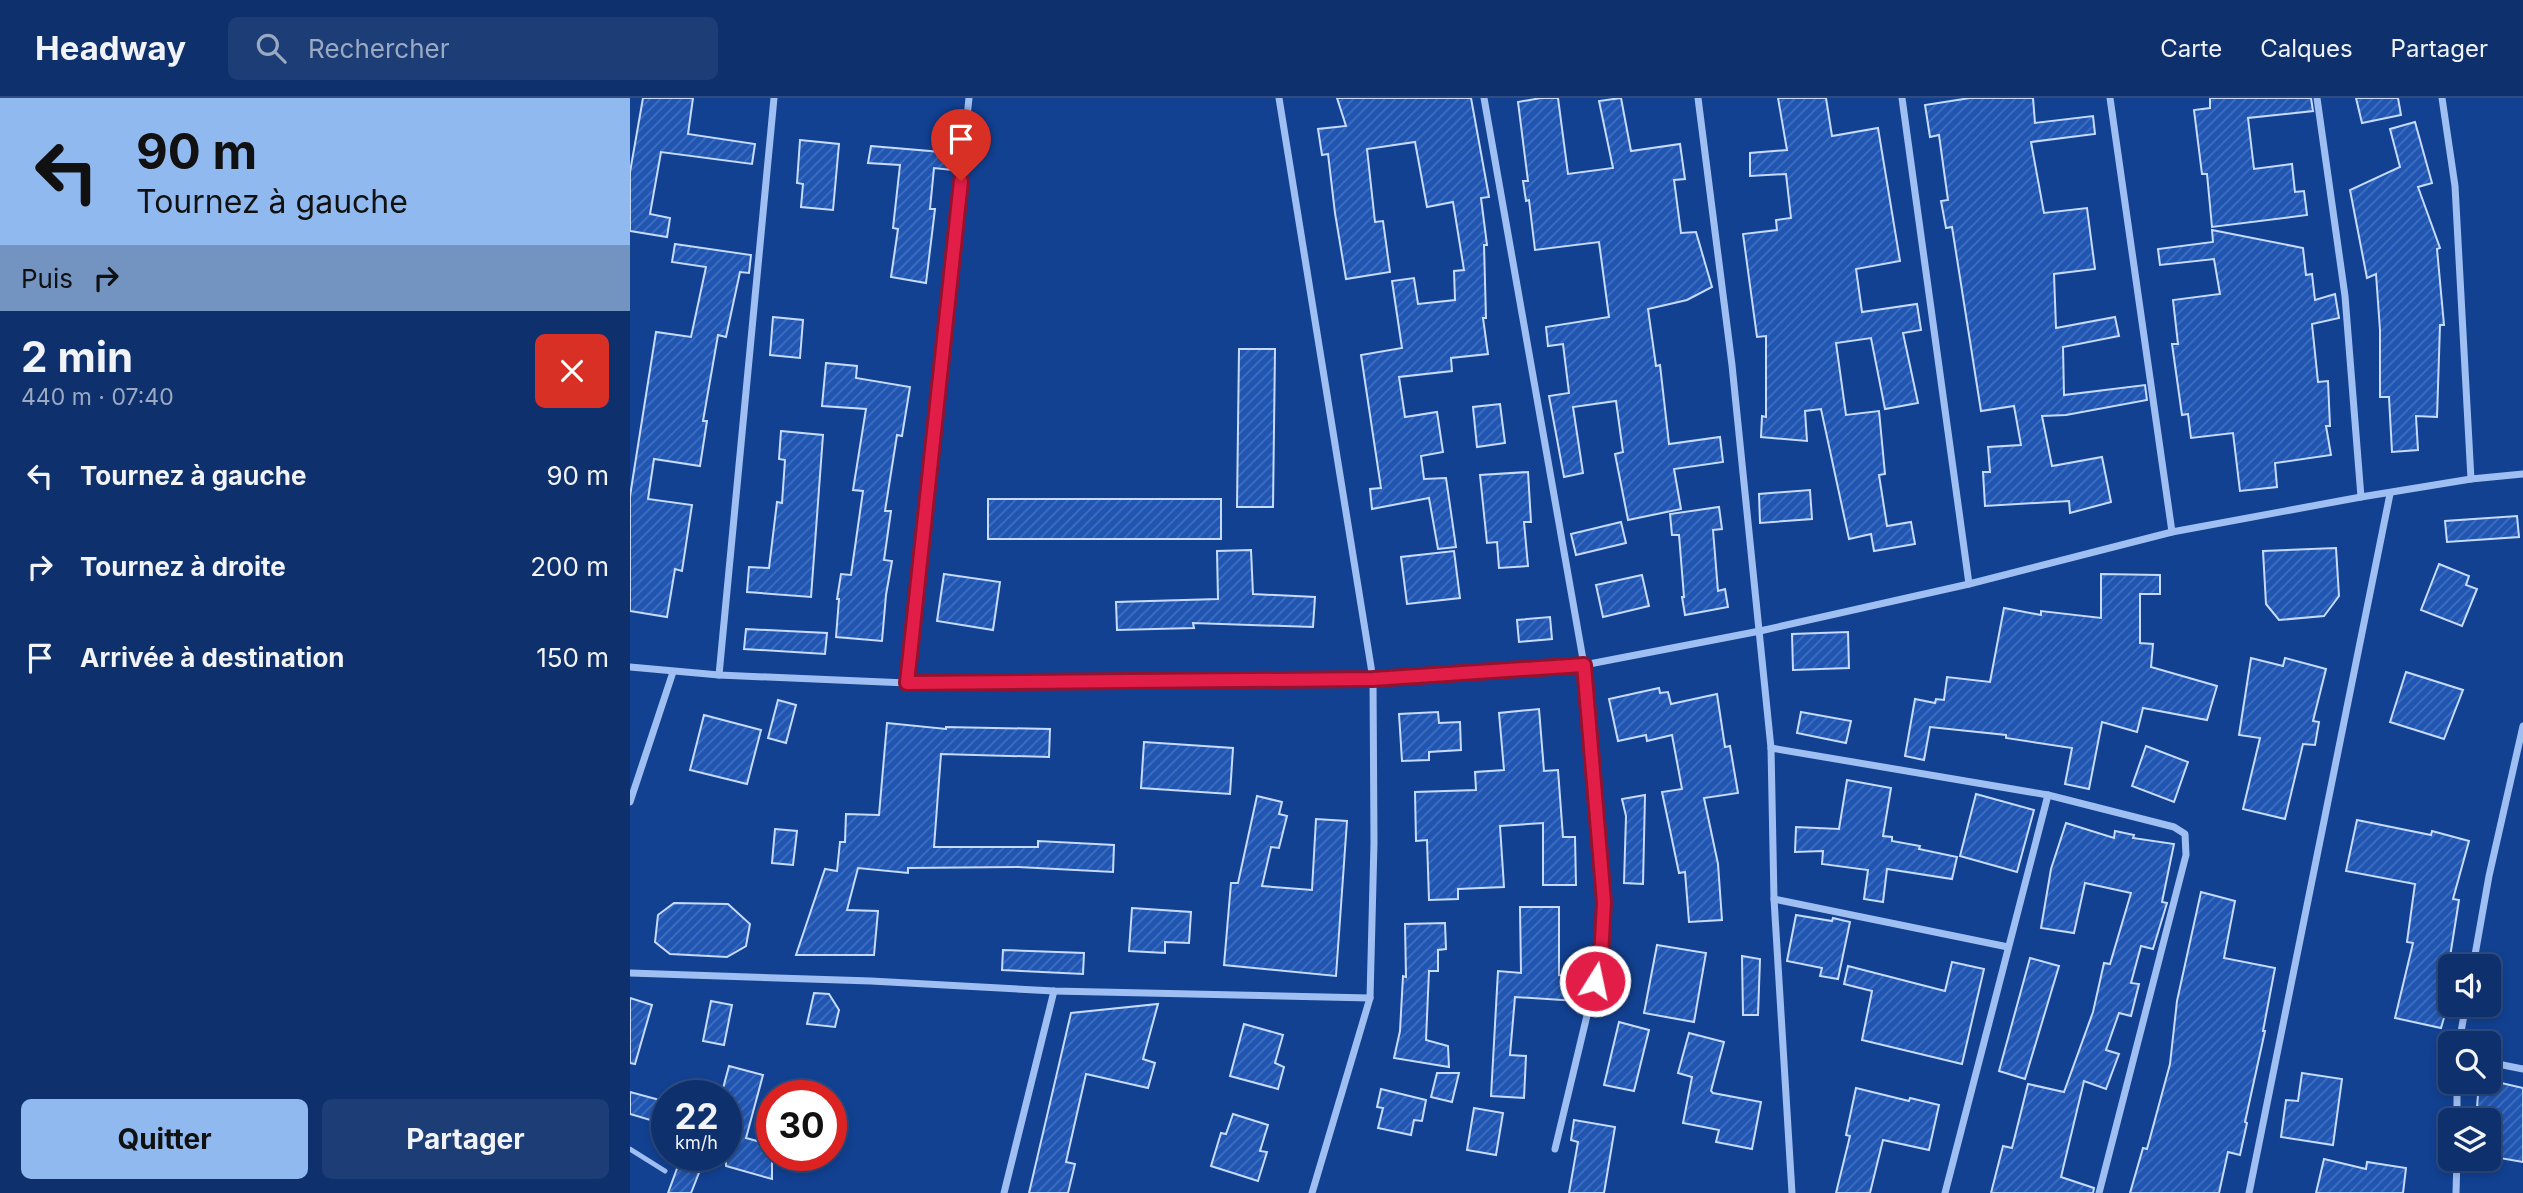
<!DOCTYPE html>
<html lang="fr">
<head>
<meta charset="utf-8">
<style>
  body { margin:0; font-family:Inter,sans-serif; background:#1c3d76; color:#f1f3f6; height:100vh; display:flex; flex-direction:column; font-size:26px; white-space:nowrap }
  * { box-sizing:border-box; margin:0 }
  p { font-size:23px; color:#9ba9c2 }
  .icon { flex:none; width:38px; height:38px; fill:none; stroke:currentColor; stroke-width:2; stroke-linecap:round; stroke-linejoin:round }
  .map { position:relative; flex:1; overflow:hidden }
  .side { display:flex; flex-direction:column; background:#0e316e; width:630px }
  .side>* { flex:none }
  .guide { background:#90b9f0; color:#111; overflow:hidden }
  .fabs { position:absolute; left:1808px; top:856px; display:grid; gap:14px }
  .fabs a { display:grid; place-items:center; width:63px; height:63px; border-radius:10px; background:#0e316e; box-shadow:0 4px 10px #0003,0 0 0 2px #2e4c81; font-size:35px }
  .speed { position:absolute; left:21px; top:982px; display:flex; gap:14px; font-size:35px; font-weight:700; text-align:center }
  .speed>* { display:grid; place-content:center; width:91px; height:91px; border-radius:50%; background:#0e316e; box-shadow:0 4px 10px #0003,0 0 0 2px #2e4c81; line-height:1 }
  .speed small { font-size:18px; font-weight:400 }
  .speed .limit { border:10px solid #d22; background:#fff; color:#111 }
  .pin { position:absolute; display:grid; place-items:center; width:60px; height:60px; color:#fff; margin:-72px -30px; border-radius:50% 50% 50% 0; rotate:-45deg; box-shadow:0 0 7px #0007 }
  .pin .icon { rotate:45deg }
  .me { position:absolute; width:77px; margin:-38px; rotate:10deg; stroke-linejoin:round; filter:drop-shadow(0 0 5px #0008) }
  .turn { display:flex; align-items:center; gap:24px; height:147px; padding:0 21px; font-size:32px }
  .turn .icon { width:91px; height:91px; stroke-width:2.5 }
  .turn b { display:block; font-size:49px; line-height:60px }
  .then { display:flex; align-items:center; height:66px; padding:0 21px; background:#0003; gap:14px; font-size:26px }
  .round { display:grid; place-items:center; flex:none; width:74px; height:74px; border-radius:10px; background:#1c3d76 }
  .head { display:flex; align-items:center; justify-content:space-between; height:119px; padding:0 21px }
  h1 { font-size:42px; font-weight:700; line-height:52px }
  .action { display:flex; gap:14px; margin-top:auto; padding:14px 21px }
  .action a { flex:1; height:80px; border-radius:10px; background:#90b9f0; color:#111; font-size:28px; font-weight:700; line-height:80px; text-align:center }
  .action a+a { background:#1c3d76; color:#f1f3f6 }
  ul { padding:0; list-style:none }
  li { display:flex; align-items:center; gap:21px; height:91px; padding:0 21px }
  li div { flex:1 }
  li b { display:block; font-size:26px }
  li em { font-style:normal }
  header { display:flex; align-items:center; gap:42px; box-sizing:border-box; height:98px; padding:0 35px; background:#0e316e; border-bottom:2px solid #2e4c81 }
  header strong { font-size:33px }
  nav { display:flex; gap:38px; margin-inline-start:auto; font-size:24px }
  .search { width:490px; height:63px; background:#1c3d76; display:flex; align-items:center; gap:18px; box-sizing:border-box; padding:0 24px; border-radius:10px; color:#9ba9c2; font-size:26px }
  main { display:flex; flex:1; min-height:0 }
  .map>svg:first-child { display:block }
  .building { fill:url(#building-hatch); stroke:#c6dbfd; stroke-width:2 }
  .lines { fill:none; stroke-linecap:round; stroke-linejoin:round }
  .service { stroke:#9fbff2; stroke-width:5 }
  .minor { stroke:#9fbff2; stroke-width:7 }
  .route-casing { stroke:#92132f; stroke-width:18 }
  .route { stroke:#e11d48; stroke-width:12 }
</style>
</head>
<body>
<header>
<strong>Headway</strong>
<div class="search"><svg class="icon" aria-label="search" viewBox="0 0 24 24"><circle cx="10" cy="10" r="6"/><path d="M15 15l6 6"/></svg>Rechercher</div>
<nav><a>Carte</a><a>Calques</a><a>Partager</a></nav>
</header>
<main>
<section class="side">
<div class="guide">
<div class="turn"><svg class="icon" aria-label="left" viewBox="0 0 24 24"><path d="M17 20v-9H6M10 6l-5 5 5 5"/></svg><div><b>90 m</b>Tournez à gauche</div></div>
<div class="then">Puis<svg class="icon" aria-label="right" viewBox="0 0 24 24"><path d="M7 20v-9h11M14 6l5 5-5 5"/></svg></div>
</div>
<div class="head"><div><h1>2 min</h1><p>440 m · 07:40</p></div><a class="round" style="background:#d93025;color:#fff"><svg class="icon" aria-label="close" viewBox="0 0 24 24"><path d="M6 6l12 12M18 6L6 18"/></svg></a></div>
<ul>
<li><svg class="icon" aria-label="left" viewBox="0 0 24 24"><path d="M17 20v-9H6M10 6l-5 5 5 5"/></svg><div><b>Tournez à gauche</b></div><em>90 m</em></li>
<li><svg class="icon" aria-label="right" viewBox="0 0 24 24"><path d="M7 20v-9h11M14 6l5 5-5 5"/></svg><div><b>Tournez à droite</b></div><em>200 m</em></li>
<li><svg class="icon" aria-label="arrive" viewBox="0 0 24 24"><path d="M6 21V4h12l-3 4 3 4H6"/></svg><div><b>Arrivée à destination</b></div><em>150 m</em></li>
</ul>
<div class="action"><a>Quitter</a><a>Partager</a></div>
</section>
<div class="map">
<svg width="1893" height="1095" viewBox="0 0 1893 1095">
  <defs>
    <pattern id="building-hatch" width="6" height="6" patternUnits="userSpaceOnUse" patternTransform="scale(1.75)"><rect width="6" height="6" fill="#2056b2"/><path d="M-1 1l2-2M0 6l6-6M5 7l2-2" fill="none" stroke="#416fbe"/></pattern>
  </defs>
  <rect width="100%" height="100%" fill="#124192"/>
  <g class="building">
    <path d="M13,0H63L58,36L125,46L122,66L31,54L20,116L40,120L37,139L0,133V74Z"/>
    <path d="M707,0H841L859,99L851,100L857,147H854L856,220H853L858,256L821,260L822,273L769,279L775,319L807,314L813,354L791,358L794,381L816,380L826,449L808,451L799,400L742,411L740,391L751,390L731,257L772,250L762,183L784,180L788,206L825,202L824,173L834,172L823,104L797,109L785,44L737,51L745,124L753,123L760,174L716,181L705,115L698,56L692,57L688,31L716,28Z"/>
    <path d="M911,0H928L938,76L983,70L969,3L991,0L1001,53L1050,46L1055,81L1044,82L1051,135L1066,134L1082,189L1057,202L1018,211L1026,268L1030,267L1039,346L1090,339L1093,364L1044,371L1051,411L998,422L985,356L993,354L986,303L943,309L953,375L934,379L919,298L939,295L933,246L918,248L916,229L979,219L969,144L905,152L899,102L896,103L893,83H898L888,4Z"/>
    <path d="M1148,0H1196L1202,38L1248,30L1270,163L1226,171L1232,214L1287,206L1291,232L1273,235L1288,305L1255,311L1241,240L1206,245L1216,317L1249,313L1255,376L1249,377L1257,428L1281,424L1285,446L1244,453L1241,436L1219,441L1191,311L1175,313L1177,343L1131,339L1132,318L1136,319V238L1127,239L1113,136L1147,132L1146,122L1161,120L1156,76L1120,78V55L1157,52Z"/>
    <path d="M1340,0H1403L1405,25L1463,18L1465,36L1401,44L1414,115L1457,110L1465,171L1424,176L1426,230L1485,219L1489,238L1433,249L1434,297L1515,287L1517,302L1436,317L1412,318L1422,368L1472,359L1481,404L1440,415L1439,403L1355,408L1353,374H1360L1358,349L1391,347L1384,308L1351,313L1322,129L1316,130L1311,103L1318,102L1309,37L1300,39L1295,7Z"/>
    <path d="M1580,0H1681L1683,13L1618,20L1624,71L1662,66L1665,94L1674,93L1677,117L1582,129L1577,76H1572L1564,12L1580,10Z"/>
    <path d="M1726,0H1768L1771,17L1732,25Z"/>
    <path d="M1785,24L1802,85L1788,89L1810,150L1807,151L1814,227H1810L1807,319L1786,318L1788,352L1762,354L1759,299H1750V232L1746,176L1737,180L1720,92L1770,69L1760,31Z"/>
    <path d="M170,42L209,46L203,112L171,109L173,86L167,85Z"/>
    <path d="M241,48L323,55L322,72L304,70L300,111H305L296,185L261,179L268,131L263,130L270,67L238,65Z"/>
    <path d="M1582,132L1673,150L1676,177L1682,176L1685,202L1705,196L1709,220L1682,226L1688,284L1698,283L1700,328H1696L1701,357L1645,365L1647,389L1610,393L1603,335L1561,340L1558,316L1552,317L1542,246H1548L1543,202L1590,196L1584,161L1530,167L1528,151L1583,144Z"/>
    <path d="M45,146L121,157L119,175L110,174L96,239L88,237L73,323H77L70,368L24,361L18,401L62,407L52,473L45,471L37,519L0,513V398L26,234L61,239L76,169L42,164Z"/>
    <path d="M143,219L173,222L170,260L140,257Z"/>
    <path d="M609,251H645L643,409H607Z"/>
    <path d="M196,265L227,268L226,280L280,289L272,338L267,337L255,413H261L254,462L262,463L256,497L252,543L206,539L209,501H207L211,476L221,477L233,393L223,392L236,311L192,308Z"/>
    <path d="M870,306L875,345L847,349L843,309Z"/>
    <path d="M151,333L193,337L181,499L117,494L119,469L139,470L147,404L152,405L155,362L149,361Z"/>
    <path d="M898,374L901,424H894L898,468L869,470L867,444L857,445L850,377Z"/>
    <path d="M1180,392L1182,421L1130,425L1129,396Z"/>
    <rect x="358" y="401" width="233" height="40"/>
    <path d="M1089,409L1092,431L1083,432L1088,493L1095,491L1098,509L1055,517L1052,499H1054L1049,437H1042L1040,416Z"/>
    <path d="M1887,418L1889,439L1817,444L1815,423Z"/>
    <path d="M991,424L996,445L946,457L941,436Z"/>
    <path d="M1706,450L1709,498L1694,518L1649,522L1636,506L1633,453Z"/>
    <path d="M621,452L623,496L685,499L683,529L563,525L564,530L487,532L486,504L588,501L587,453Z"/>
    <path d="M824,453L830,500L777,506L771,459Z"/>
    <path d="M1809,466L1839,478L1836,487L1847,491L1832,528L1791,512Z"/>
    <path d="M314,476L370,484L363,532L307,523Z"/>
    <path d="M1471,476L1530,477V496H1510V545L1523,546L1521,569L1587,588L1577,622L1513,610L1507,634L1472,624L1459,691L1435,686L1442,650L1376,640V637L1300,629L1294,662L1275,658L1285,601L1305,605L1306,601L1314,602L1317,579L1360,584L1374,510L1411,517V513L1471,520Z"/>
    <path d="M1012,477L1019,508L973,519L966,487Z"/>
    <path d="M920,519L922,541L889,544L887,522Z"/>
    <path d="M116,531L197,535L195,556L114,551Z"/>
    <path d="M1218,534L1219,570L1163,572L1162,536Z"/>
    <path d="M1621,560L1653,568L1655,560L1696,571L1683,623L1689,624L1685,647L1673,646L1655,721L1613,711L1630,640L1609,637Z"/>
    <path d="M1776,574L1833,592L1814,641L1760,624Z"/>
    <path d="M1029,590L1030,595L1038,594L1041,606L1087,596L1095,649L1100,648L1108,695L1074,700L1088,766L1092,822L1059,824L1055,774L1049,775L1032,694L1052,691L1042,637L1017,643L1016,637L988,643L979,601Z"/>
    <path d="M148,602L166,607L156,645L138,640Z"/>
    <path d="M909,611L914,673L928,672L933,739H945L946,787H913V725L870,728L874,789L828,791V801L799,802L797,742L786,743L785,694L846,692L845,674L874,672L869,615Z"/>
    <path d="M808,614L809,625L830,624L831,652L799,654V662L772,663L769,616Z"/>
    <path d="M1171,614L1221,623L1216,645L1167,635Z"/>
    <path d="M74,617L131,632L117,686L60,672Z"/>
    <path d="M257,625L316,631V629L420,631L419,659L311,656L304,749H408V743L484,747L483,774L388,769L278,770V775L228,770L217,812L248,813L244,857H166L195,771L207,773L210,744H215L216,716L249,717Z"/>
    <path d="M514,644L603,650L600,696L511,690Z"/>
    <path d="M1516,648L1558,664L1544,704L1502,688Z"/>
    <path d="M1217,682L1261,690L1253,738L1262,739V743L1290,748L1289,751L1327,759L1322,781L1257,771L1253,804L1234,801L1238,772L1192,766L1193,753L1165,754L1166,729L1209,731Z"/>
    <path d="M1346,696L1404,712L1387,774L1330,758Z"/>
    <path d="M1015,697L1013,786L994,785L996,718L992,701Z"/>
    <path d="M627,698L652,704L649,716L657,718L649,750L641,749L632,788L682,792L686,721L717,723L706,878L594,867L601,785H608Z"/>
    <path d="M1727,722L1801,737L1802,733L1839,743L1823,801L1829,802L1819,865L1820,899L1811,930L1765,920L1783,845L1777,844L1785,786L1716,773Z"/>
    <path d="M1436,725L1484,740L1485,733L1504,737L1503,740L1544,746L1532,804L1537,805L1523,851L1511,848L1501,885L1509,886L1501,918L1489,915L1476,952L1489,956L1476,991L1454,983L1431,1079L1464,1090L1463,1095H1361L1373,1048L1382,1050L1398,986L1434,994L1463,914L1474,865L1480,866L1501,795L1455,785L1444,835L1411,830L1421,771Z"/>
    <path d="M145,731L167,733L163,767L142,765Z"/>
    <path d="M1571,794L1605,803L1594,860L1645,870L1633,933H1635L1615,1024L1617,1025L1610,1057L1598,1054L1589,1095H1500L1513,1050L1517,1051L1540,966L1547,903Z"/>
    <path d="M44,805L98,806L120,826L116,848L97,859L40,856L25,844L28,817Z"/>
    <path d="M890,809H929V877L948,879L947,903L885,899L880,957L896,958L894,1000L861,998L868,873L891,875Z"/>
    <path d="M502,810L561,814L559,845L535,844V855L499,853Z"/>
    <path d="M1166,817L1202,823L1203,820L1220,824L1208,881L1190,878L1192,870L1157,863Z"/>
    <path d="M815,825L816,851L808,852V873H799L796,942L818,948L819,969L764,960L770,933L773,878L776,879L775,826Z"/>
    <path d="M1027,847L1076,855L1064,924L1014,915Z"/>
    <path d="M373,852L454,855L453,876L372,872Z"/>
    <path d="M1112,858L1130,861L1128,917H1113Z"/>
    <path d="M1400,860L1429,868L1395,981L1369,973Z"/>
    <path d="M1322,864L1354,871L1332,966L1232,942L1242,893L1214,886L1218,868L1315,893Z"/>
    <path d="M184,895L199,896L209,912L205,929L177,926Z"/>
    <path d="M0,900L22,907L5,966L0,965Z"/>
    <path d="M81,903L102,907L94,947L73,943Z"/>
    <path d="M528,906L513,961L525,965L518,990L456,976L436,1064L445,1066L438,1095H399L441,915Z"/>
    <path d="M989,924L1019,932L1004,993L974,987Z"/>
    <path d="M614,926L653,937L645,965L654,969L648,991L600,978Z"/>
    <path d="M1059,935L1094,944L1081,993L1083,995L1131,1004L1122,1051L1086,1044L1089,1032L1053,1025L1062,979L1048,975Z"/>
    <path d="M99,968L133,977L116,1040L142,1047V1081L96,1068V998H91Z"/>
    <path d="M807,975H829L822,1004L801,999Z"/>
    <path d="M1672,975L1712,981L1703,1047L1651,1039L1656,1002L1668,1003Z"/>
    <path d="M1849,984H1867L1893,990V1064L1858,1058V1022H1846Z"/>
    <path d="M1226,990L1279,1003L1280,1000L1309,1007L1299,1052L1253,1042L1240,1095H1206L1220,1038L1216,1037Z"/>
    <path d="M751,991L796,1002L792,1023L784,1022L781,1037L748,1030L753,1010L747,1009Z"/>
    <path d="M0,994L37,1004V1027L0,1016Z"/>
    <path d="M844,1010L873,1015L866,1057L837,1052Z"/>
    <path d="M603,1016L638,1027L630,1053L637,1054L628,1083L581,1068L591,1035L596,1036Z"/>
    <path d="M944,1022L985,1029L974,1095H939L948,1044L941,1042Z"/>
    <path d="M52,1057H76L61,1095H38Z"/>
    <path d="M1694,1061L1736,1071L1737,1064L1776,1070L1773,1095H1686Z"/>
  </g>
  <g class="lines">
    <path class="service" d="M0,1051L35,1073"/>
    <g class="minor">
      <path d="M649,0L743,581L744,745L740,900L682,1095"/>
      <path d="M854,0L954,567L973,804L971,859L925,1051"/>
      <path d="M1068,0L1102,267L1141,650L1144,801L1162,1095"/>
      <path d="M1272,0L1339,486"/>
      <path d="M1480,0L1542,434"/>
      <path d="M1687,0L1715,198L1731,399"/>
      <path d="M1812,0L1825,88L1841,381"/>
      <path d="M0,569L89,577L277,585L743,581L954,567L1130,533L1339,486L1542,434L1731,399L1841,381L1893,376"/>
      <path d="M89,577L144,0"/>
      <path d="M277,585L339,0"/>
      <path d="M1141,650L1418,697L1544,729L1555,736L1556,757L1469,1095"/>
      <path d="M0,704L43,574"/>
      <path d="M1144,801L1378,849"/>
      <path d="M1843,868L1859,778L1893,628"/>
      <path d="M0,875L241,883L424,893L740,900"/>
      <path d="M1829,945L1836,906"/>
      <path d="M1858,964L1893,971"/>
      <path d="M1827,1022V984"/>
      <path d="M374,1095L424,893"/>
      <path d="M1315,1095L1418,697"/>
      <path d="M1619,1095L1760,396"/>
      <path d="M1826,1095L1827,1060"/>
    </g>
  </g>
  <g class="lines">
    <g class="route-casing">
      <path id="route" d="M331,83L277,585L743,581L954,567L974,804L971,859L965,883"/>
    </g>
    <use href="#route" class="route"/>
  </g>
</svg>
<div class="fabs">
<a><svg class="icon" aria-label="sound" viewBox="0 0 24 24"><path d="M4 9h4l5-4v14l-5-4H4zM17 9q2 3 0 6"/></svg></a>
<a><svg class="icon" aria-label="search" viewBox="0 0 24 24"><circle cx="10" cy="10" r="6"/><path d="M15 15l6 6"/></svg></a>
<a><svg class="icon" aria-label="layers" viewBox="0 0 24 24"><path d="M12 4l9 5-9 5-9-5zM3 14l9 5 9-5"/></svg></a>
</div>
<div class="speed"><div>22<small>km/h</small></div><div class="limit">30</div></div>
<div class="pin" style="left:331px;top:83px;background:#d93025"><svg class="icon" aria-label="arrive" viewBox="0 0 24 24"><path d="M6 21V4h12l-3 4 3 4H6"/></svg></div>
<svg class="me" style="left:965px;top:883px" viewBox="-20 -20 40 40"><circle r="17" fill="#e11d48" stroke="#fff" stroke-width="3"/><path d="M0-11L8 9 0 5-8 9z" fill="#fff"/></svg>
</div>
</main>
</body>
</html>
